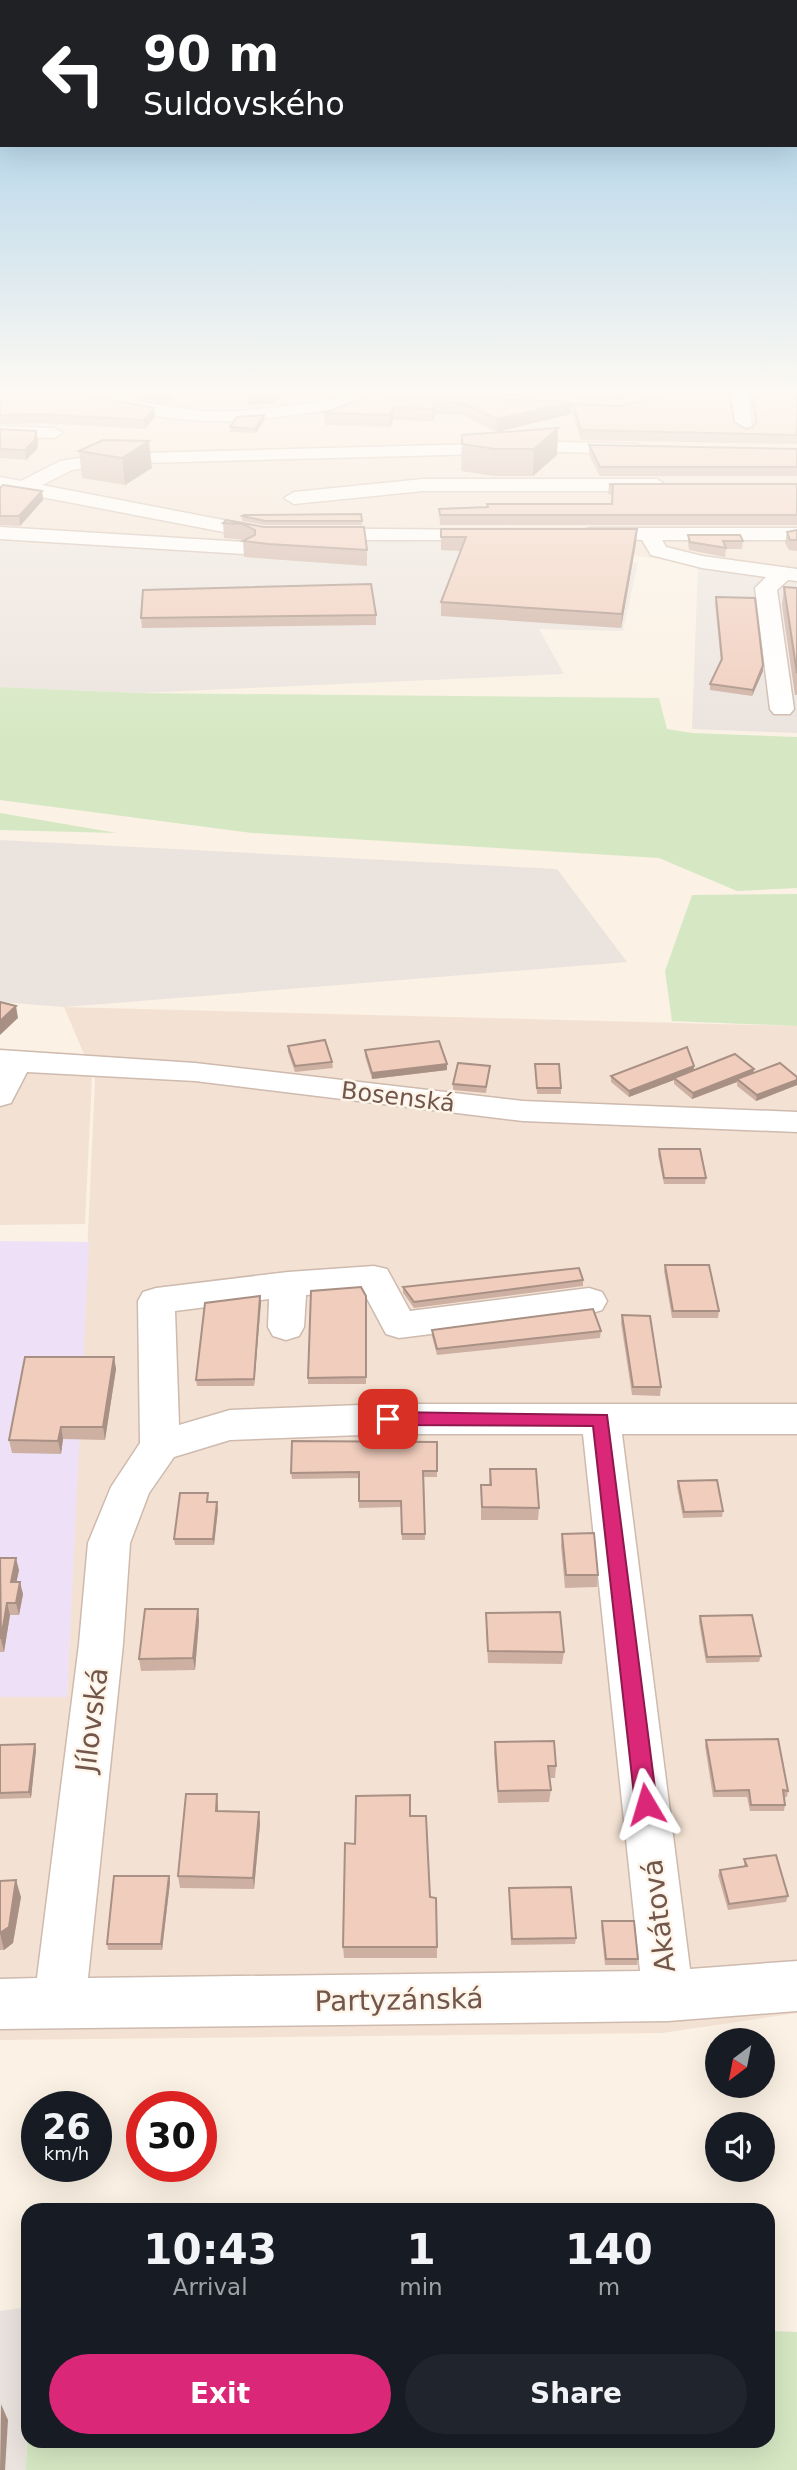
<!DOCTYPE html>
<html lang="en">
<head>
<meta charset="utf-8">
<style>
  body { margin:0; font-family:"DejaVu Sans",sans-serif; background:#20242c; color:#f1f3f6; height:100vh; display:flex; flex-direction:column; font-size:26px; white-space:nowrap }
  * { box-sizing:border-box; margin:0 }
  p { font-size:23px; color:#9ea1a6 }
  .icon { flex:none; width:38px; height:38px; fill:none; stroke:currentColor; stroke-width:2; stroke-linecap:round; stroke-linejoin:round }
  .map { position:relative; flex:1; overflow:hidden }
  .sheet { position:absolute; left:21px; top:2203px; width:754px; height:245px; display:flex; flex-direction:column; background:#171b24; border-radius:21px; box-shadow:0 7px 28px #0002 }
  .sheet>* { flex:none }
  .banner { position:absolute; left:0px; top:0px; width:798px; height:147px; box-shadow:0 7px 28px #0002; background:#202124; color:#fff; overflow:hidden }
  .needle { width:46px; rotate:212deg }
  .controls { position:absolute; left:705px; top:2028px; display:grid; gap:14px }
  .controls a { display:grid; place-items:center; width:70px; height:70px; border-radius:50%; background:#171b24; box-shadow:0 7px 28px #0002; font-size:35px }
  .speed { position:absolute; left:21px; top:2091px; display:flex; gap:14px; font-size:35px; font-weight:700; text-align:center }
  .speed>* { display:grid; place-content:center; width:91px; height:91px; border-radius:50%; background:#171b24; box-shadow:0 7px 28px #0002; line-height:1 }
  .speed small { font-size:18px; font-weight:400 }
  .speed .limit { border:10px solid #d22; background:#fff; color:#111 }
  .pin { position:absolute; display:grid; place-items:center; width:60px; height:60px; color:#fff; margin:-30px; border-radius:14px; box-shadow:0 4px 10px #0006 }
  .me { position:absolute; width:77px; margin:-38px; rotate:353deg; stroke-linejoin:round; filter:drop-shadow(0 0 5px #0008) }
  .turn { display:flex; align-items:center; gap:24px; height:147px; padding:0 28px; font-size:32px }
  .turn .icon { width:91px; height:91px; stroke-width:2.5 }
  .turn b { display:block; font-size:49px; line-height:60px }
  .eta { display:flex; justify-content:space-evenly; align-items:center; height:119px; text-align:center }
  .eta b { font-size:42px; font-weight:800; line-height:49px }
  .cta { display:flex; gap:14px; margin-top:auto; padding:14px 28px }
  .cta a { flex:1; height:80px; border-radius:42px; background:#db2777; color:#fff; font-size:28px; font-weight:800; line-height:80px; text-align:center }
  .cta a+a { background:#20242c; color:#f1f3f6 }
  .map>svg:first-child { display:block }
  .residential { fill:#f3e2d3 }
  .industrial { fill:#ebe3de }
  .education { fill:#eee1f7 }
  .green { fill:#d5e8c3 }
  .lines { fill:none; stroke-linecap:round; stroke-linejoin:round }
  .minor-casing { stroke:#cebaae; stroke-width:3 }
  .minor { fill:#fff; fill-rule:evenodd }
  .wall { fill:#ceb0a3 }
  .shaded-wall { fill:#a89084 }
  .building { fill:#f0cdbd; stroke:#a89084; stroke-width:2 }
  .route { fill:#db2777; stroke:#8e194d; stroke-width:2 }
  .labels { text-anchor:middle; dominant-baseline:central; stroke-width:5; stroke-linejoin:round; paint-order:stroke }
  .street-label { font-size:24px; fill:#73564b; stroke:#fef5ea }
  .near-street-label { font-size:28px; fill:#73564b; stroke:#fef5ea }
</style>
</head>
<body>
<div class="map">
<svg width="797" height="2470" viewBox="0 0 797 2470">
  <rect width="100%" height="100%" fill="#fbf1e4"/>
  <g class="residential">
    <path d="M0,393H797V579L525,540L276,551L32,544L0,540Z"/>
    <path d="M64,1007L797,1026V2013L662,2033L0,2040V1697L67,1696L95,1080Z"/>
    <path d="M0,1068L92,1076L85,1224L0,1225Z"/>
  </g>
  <g class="industrial">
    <path d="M0,540L32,544L276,551L291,542L525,540L638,563L623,631L539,629L564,674L139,693L0,687Z"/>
    <path d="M698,566L797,579V733L692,729Z"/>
    <path d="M0,840L557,869L627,962L64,1007L0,1002Z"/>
    <path d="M28,2307L26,2470H0V2311Z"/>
  </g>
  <path class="education" d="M0,1241L89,1242L67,1697H0Z"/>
  <g class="green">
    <path d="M0,687L139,693L659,698L667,729L692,733L797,737V888L737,891L659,858L252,833L0,800Z"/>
    <path d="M0,813L117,833L0,830Z"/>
    <path d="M797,894V1026L672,1021L665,971L692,895Z"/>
    <path d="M768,2331L797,2332V2470H26L28,2396V2441H768Z"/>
  </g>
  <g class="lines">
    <g class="minor-casing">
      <g id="minor">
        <path d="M67,393C114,393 159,408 206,411C265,413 324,399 383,394H406L415,399C405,410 372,405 357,407C313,411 268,421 223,421C172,422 119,409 69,397Z"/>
        <path d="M731,393H747L753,431L750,435L744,436L735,431Z"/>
        <path d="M0,426L54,428L63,433L54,438L0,436Z"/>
        <path d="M560,442L636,444L645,449L636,454L560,452L106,464L72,470L42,485L265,528L496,530L499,534L496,538L489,540H265L0,489V477L21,481L60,461L106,454Z"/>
        <path d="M423,479H657L666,485L657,491H423L294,504L284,498L294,492Z"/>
        <path d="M0,527L244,542L254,548L244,554L0,539Z"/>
        <path d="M590,528H797V540H662L666,547L702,556L797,569V581L788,580L777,590L794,709L790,714H774L770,709L755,588L766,577L702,568L651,555L642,540L583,538L580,534L583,530Z"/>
        <path d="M0,1050L195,1063L523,1101L797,1112V1132L523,1121L195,1081L27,1072L11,1103L0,1106Z"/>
        <path d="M374,1266L387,1269L410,1311L589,1288L602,1292L607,1301L602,1310L589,1314L399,1338L386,1334L363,1291L306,1295L304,1327L299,1336L286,1340L273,1336L268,1327L269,1299L175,1311L179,1425L230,1410L388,1404H797V1434H622L690,1969L797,1961V2011L668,2021L0,2029V1979L37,1978L79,1644L88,1543L111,1487L140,1443L138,1301L143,1292L156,1288L288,1272ZM388,1434H583L640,1971L88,1978L123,1644L130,1543L149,1493L174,1457L230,1440Z"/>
      </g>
    </g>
    <use href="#minor" class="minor"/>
  </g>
  <g class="wall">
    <path d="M0,393L155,417L145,429L40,423L0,424Z"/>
    <path d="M111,393H175L166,404Z"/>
    <path d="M325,393H354L335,396Z"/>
    <path d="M426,393H640L638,395L619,400Z"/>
    <path d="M658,393H730L734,422L746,429L753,427L755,425L749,393H797V444L581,440L572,414L573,404L620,406L657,397L659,395Z"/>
    <path d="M366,394L572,402L571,414L497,432L462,415L435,414L433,421L393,420L390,427L325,425L324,413L366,397Z"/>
    <path d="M265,419L256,433L230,432V427Z"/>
    <path d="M558,428L557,455L533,476H494L461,471L462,435Z"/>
    <path d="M0,429L36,431L38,440L37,449L26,460L0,458Z"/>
    <path d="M103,440L152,468L125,485L82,478L79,451Z"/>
    <path d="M589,445L797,449V476H600L589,455Z"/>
    <path d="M609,484H797V525H440L439,509L487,508V504H612L613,495L608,494Z"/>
    <path d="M0,488L42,491L43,500L20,526L0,525Z"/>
    <path d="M361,514L362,525H265L242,521V516Z"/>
    <path d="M226,520L367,550V566L269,559L244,557L243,541L245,540L224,538L223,523Z"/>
    <path d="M441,529L636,543L621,628L441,616V602L461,551L441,550Z"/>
    <path d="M797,530V551L789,550L785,543L787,532Z"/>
    <path d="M688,535L743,541L742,549H726L725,557L689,550L688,543Z"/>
    <path d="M784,587L797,588V695H795L782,605Z"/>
    <path d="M716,597L763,665V671L752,696L710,690V684L721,662L715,603Z"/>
    <path d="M376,615V625L142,628L141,618Z"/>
    <path d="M288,1046L332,1062L333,1068L295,1072L288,1052Z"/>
    <path d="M365,1050L447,1070L372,1079L365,1056Z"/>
    <path d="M535,1064L561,1088V1094H537Z"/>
    <path d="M490,1066L486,1093L453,1090V1084Z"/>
    <path d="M694,1066V1070L754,1073L797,1077V1085L756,1101L737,1086V1082L692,1099L674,1084V1080L629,1097L611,1082V1076Z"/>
    <path d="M659,1149L706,1178L705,1184H664L658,1155Z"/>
    <path d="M665,1265L719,1311L718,1318H672L664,1271Z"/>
    <path d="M583,1280V1286L414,1308L403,1293V1287Z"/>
    <path d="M260,1296L254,1386H197L196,1380Z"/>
    <path d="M366,1296V1384H308V1378Z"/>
    <path d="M622,1315L661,1387L660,1396L632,1395L621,1323Z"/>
    <path d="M432,1330L601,1331L600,1338L437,1355L432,1336Z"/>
    <path d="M114,1357L116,1369L105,1440L63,1439L61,1454L12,1453L9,1440Z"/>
    <path d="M437,1442V1477H424L425,1540H402L401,1507L359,1508V1478L292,1479L291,1473Z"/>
    <path d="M490,1469L539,1508L538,1520H481V1485H489Z"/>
    <path d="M678,1481L723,1511L722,1517L683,1518L677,1487Z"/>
    <path d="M208,1493V1502L218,1509L214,1545H175L174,1539Z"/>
    <path d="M562,1534L598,1575L597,1587L565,1588L561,1546Z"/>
    <path d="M0,1558L19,1570L16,1582L23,1594L19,1615H10L4,1652H0Z"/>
    <path d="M198,1609L199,1621L195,1670L141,1671L139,1659Z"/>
    <path d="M486,1613L564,1652L562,1664L488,1663L486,1625Z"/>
    <path d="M700,1616L761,1656L759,1662L706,1663L699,1622Z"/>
    <path d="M706,1740L788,1791L787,1797H784L785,1805L784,1811H750L747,1797H713L705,1746Z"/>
    <path d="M495,1742L556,1766L555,1778H550L551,1790L549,1802L498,1803L494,1753Z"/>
    <path d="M0,1745L36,1750L31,1798L0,1799Z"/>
    <path d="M218,1806V1811L259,1812L260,1824L254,1889L180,1888L178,1876Z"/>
    <path d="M410,1816L430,1897L437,1947V1958H344L343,1947L355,1844Z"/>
    <path d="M744,1859L788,1896L786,1902L728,1910L718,1875L720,1870L744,1867Z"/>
    <path d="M169,1876L170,1882L162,1950H108L107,1944Z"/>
    <path d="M0,1881L21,1897L13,1943L4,1950H0Z"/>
    <path d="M509,1888L576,1938L575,1944L511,1945Z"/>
    <path d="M602,1921L638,1959L637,1965H605L601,1927Z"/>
  </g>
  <g class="shaded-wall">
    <path d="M166,393H175L166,404L165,394Z"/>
    <path d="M275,393H282L275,403L248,405V396Z"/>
    <path d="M335,393H354L335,396Z"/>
    <path d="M619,393H640L638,395L619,400Z"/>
    <path d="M435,402V414L433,421V409Z"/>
    <path d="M572,402L571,414L497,432V419Z"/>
    <path d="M154,408L155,417L145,429L144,420Z"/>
    <path d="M393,408V420L390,427V415Z"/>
    <path d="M264,415L265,419L256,433L255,429Z"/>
    <path d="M558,428L557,455L533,476L534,449Z"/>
    <path d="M36,431L38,440L37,449L26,460L25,450Z"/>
    <path d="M149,441L152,468L125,485L122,458Z"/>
    <path d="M42,491L43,500L20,526L19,516Z"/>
    <path d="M637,529L636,543L621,628L622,614Z"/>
    <path d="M763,665V671L752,696L753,690Z"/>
    <path d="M16,1006L18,1018L0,1035V1021Z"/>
    <path d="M447,1064V1070L372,1079V1073Z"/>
    <path d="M694,1066L693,1072L674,1078V1080L629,1097V1091Z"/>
    <path d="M754,1069L753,1075L737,1079V1082L692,1099L693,1093Z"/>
    <path d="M797,1080V1085L756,1101L757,1095Z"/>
    <path d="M260,1296L261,1303L254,1386V1379Z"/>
    <path d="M114,1357L116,1369L105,1440L103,1427Z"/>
    <path d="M61,1427L63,1439L61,1454L58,1441Z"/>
    <path d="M217,1502L218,1509L214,1545L213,1539Z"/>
    <path d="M16,1558L19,1570L14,1594L11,1582Z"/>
    <path d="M20,1582L23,1594L19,1615L16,1603Z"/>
    <path d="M7,1603L10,1615L4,1652L1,1639Z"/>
    <path d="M198,1609L199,1621L195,1670L193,1658Z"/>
    <path d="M35,1744L36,1750L31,1798L29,1792Z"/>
    <path d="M217,1794L218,1806L217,1823L216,1811Z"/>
    <path d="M259,1812L260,1824L254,1889L253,1878Z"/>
    <path d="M169,1876L170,1882L162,1950L161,1944Z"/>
    <path d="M16,1880L21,1897L13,1943L4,1950L0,1933Z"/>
    <path d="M1,2404L8,2420L5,2470H0Z"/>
  </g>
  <g class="building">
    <path d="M0,393H80L154,408L144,420L38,414L0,415Z"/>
    <path d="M250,393H275V394L248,396Z"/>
    <path d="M661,393H730L734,422L746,429L753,427L757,421L752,393H797V435L581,430L573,404L620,406L657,397Z"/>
    <path d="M366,394L572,402L497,419L462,403L435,402L433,409L393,408L390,415L324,413L371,395Z"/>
    <path d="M264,415L255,429L230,427L237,417Z"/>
    <path d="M558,428L534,449H495L462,444V435Z"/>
    <path d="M0,429L36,431L35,440L25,450L0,449Z"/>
    <path d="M103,440L149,441L122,458L79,451Z"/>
    <path d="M589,445L797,449V467H600Z"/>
    <path d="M609,484H797V515H440L439,509L488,507L487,504H612L613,485Z"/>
    <path d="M3,485L42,491L19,516H0V488Z"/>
    <path d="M361,514L362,521H265L242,516L244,515Z"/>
    <path d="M226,520L264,527H364L367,550L268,544L243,541L255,535V530L243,524L223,523Z"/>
    <path d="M441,529H637L622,614L441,602L466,537H441Z"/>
    <path d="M797,530V540H790L787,532Z"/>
    <path d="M688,535H740L743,541H723L726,548L690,542Z"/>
    <path d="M371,584L376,615L141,618L143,590Z"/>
    <path d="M784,587L797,588V673Z"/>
    <path d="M716,597L755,598L763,665L753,690L710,684L722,659Z"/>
    <path d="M0,1002L16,1006L0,1021Z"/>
    <path d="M325,1040L332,1062L295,1066L288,1046Z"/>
    <path d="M439,1041L447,1064L372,1073L365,1050Z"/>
    <path d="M687,1047L694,1066L629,1091L611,1076Z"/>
    <path d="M735,1054L754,1069L693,1093L674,1078Z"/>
    <path d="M458,1063L490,1066L486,1087L453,1084Z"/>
    <path d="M780,1063L797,1077V1080L757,1095L737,1079Z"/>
    <path d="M535,1064H559L561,1088H537Z"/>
    <path d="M659,1149H700L706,1178H664Z"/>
    <path d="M665,1265H709L719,1311H673Z"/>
    <path d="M579,1268L583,1280L414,1302L403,1287Z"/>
    <path d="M361,1287L366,1296V1377L308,1378L311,1291Z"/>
    <path d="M260,1296L254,1379L196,1380L205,1303Z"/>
    <path d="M593,1309L601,1331L437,1349L432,1330Z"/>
    <path d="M622,1315L650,1316L661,1387H633Z"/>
    <path d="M25,1357H114L103,1427H61L58,1441L9,1440Z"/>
    <path d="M292,1441L437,1442V1471H423L425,1534H402L401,1501H359V1472L291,1473Z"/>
    <path d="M490,1469H536L539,1508L482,1507L481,1485H491Z"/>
    <path d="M717,1480L723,1511L684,1512L678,1481Z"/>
    <path d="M180,1493H208L207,1502H217L213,1539H174Z"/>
    <path d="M594,1533L598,1575H566L562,1534Z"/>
    <path d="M0,1558H16L11,1582H20L16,1603H7L1,1639Z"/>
    <path d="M145,1609H198L193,1658L139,1659Z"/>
    <path d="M560,1612L564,1652L488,1651L486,1613Z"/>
    <path d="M752,1615L761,1656L707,1657L700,1616Z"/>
    <path d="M778,1739L788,1791L783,1790L785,1805H751L749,1790L715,1791L706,1740Z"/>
    <path d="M554,1741L556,1766H548L551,1790L498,1791L495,1742Z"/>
    <path d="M35,1744L29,1792L0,1793V1745Z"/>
    <path d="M186,1794H217L216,1811L259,1812L253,1878L178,1876Z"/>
    <path d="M410,1795V1816H426L430,1897L436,1898L437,1947H343L345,1843L355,1844L356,1796Z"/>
    <path d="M776,1855L788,1896L729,1904L720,1870L747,1866L744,1859Z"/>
    <path d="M114,1876H169L161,1944H107Z"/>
    <path d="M16,1880L9,1927L0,1933V1881Z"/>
    <path d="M571,1887L576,1938L512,1939L509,1888Z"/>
    <path d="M602,1921H634L638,1959H606Z"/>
  </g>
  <linearGradient id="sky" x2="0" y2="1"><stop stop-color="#95c6e6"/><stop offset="0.53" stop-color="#fdf9f3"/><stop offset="1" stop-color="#fdf9f3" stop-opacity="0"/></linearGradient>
  <rect width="797" height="739" fill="url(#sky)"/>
  <path class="route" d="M388,1412L607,1415L657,1804L654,1811L646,1814L638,1811L635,1804L593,1426L388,1425L379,1419Z"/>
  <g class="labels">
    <g class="street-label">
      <text transform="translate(398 1097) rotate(7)">Bosenská</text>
    </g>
    <g class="near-street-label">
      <text transform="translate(92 1720) rotate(-83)">Jílovská</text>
      <text transform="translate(659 1916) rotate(-97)">Akátová</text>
      <text transform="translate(399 2000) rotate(-1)">Partyzánská</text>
    </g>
  </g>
</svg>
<div class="controls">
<a><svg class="needle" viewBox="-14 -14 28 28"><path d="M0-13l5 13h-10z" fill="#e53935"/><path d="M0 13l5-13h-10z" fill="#9ea1a6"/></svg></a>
<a><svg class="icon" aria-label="sound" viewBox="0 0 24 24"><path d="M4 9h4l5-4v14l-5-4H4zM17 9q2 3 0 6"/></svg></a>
</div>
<div class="speed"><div>26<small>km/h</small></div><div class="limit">30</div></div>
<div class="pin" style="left:388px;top:1419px;background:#d93025"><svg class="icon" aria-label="arrive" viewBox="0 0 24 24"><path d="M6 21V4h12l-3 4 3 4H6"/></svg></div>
<svg class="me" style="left:646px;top:1804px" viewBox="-20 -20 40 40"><path d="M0-17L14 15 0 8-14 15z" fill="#db2777" stroke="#fff" stroke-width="4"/></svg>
<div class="banner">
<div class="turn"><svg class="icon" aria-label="left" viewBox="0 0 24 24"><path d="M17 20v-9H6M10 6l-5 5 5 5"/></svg><div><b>90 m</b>Suldovského</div></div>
</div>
<section class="sheet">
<div class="eta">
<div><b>10:43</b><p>Arrival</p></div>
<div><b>1</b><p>min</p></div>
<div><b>140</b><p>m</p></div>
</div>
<div class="cta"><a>Exit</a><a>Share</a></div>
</section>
</div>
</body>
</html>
